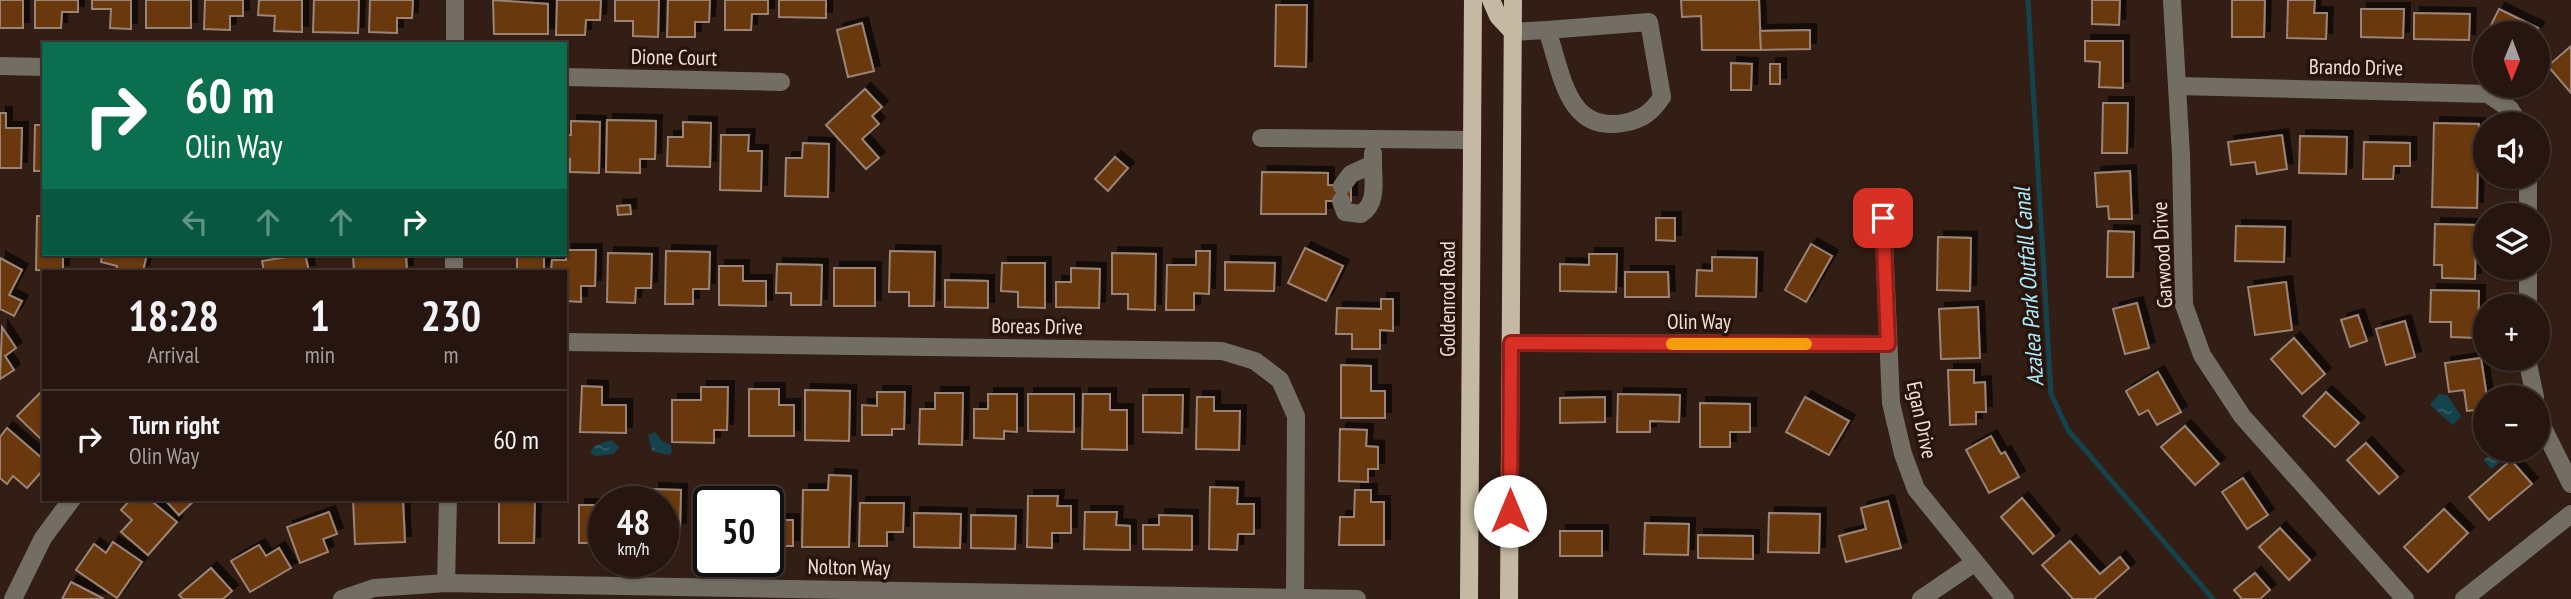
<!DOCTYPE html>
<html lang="en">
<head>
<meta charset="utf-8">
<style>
  body { margin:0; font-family:"PT Sans Narrow",sans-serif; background:#32231d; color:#f1f3f6; height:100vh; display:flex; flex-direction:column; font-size:26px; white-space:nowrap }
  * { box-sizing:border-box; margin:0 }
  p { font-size:23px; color:#a49f9e }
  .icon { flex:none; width:38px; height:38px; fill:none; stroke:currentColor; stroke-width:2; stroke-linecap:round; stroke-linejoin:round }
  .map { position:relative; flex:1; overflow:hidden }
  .sheet { position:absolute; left:42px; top:270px; width:525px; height:231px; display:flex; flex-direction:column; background:#26160f; border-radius:0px; box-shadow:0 2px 5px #0004,0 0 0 2px #42352f }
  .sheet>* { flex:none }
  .banner { position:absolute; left:42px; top:42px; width:525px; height:214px; border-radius:0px; box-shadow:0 2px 5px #0004,0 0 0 2px #42352f; background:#0b6e4f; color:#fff; overflow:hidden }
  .needle { width:46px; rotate:181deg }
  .fabs { position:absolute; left:2473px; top:21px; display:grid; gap:14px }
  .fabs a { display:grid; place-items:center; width:77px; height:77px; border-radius:50%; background:#26160f; box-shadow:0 2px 5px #0004,0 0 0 2px #42352f; font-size:35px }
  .speed { position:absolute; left:588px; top:486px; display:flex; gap:14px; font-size:35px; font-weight:700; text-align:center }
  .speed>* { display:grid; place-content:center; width:91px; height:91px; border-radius:50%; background:#26160f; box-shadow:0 2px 5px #0004,0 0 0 2px #42352f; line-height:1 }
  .speed small { font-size:18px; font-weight:400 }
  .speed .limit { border:4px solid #111; border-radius:10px; background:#fff; color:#111 }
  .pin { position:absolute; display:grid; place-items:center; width:60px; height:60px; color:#fff; margin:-30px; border-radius:14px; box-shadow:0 4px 10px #0006 }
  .me { position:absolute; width:77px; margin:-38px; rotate:0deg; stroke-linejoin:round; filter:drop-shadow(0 0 5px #0008) }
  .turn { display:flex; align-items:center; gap:24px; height:147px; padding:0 28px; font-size:32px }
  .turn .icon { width:91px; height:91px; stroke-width:2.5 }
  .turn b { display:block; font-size:49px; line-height:60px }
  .lanes { display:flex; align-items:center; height:66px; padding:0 28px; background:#0003; justify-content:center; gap:35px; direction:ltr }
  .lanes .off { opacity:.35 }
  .eta { display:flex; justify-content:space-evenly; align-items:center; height:119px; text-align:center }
  .eta b { font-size:42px; font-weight:700; line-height:49px }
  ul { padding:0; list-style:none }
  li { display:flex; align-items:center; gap:21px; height:98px; padding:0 28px; border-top:2px solid #42352f }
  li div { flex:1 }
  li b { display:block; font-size:26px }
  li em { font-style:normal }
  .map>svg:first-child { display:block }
  .water { fill:url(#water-ripples) }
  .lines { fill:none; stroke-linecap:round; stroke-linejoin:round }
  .stream { stroke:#15434d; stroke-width:5 }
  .building { fill:#69380f; stroke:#9b8474; stroke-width:2; filter:url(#shadow) }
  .minor { stroke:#736e64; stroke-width:18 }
  .major { stroke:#c5b9a4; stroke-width:18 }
  .route-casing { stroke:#8d1f18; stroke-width:18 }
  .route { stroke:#d93025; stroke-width:12 }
  .slow { stroke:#f59e0b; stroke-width:12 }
  .labels { text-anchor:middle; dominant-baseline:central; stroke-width:7; stroke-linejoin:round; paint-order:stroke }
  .street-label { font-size:21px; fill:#f0e1da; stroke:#28140b }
  .water-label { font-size:23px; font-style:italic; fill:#aaedfd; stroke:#28140b }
</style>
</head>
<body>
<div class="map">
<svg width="2571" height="599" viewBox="0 0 2571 599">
  <defs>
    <pattern id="water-ripples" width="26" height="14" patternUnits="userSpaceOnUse" patternTransform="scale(1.75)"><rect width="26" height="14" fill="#15434d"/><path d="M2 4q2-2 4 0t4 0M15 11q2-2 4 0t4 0" fill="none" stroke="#375e66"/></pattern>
    <filter id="shadow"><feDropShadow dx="6" dy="-6" stdDeviation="0" flood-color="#0009"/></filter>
  </defs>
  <rect width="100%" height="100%" fill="#321e14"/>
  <g class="water">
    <path d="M2439,394L2447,395L2461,416L2453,425L2430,405Z"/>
    <path d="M655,432L662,441L671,445L672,452L669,455L652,451L648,435Z"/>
    <path d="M611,440L619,447L614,454L596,456L590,453L594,446Z"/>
    <path d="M2496,450H2506L2509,455L2491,469L2484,460Z"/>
  </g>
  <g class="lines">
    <path class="stream" d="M2028,0L2051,394L2068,430L2213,599"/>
  </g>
  <g class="building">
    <rect x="0" y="0" width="23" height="28"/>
    <path d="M35,0H78V12H62L61,28H35Z"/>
    <path d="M92,0H131V29L110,28L111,9H92Z"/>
    <rect x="146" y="0" width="45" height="28"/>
    <path d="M205,0H243V16H230V30L204,29Z"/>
    <path d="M259,0H302V32L274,31L275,16L258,15Z"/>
    <path d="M314,0H359L358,33L313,32Z"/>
    <path d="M370,0H413L412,18H397V33L369,32Z"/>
    <path d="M493,0L548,4V34H494Z"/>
    <path d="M557,0H601L600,20H586L585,35H556Z"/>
    <path d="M615,0H659L658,37L633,36V21H615Z"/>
    <path d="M668,0H710L709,22H695V37H667Z"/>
    <path d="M725,0H768V14H752L751,30H725Z"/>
    <path d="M779,0H826V18L779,17Z"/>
    <path d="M1681,0H1759L1761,50H1702L1701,16L1682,17Z"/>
    <path d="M2092,0H2120L2119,25L2092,24Z"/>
    <path d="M2232,0H2265L2264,37H2232Z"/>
    <path d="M2288,0H2315L2314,13H2327L2326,39L2287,38Z"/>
    <path d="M1276,5H1307L1306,67L1275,66Z"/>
    <path d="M2361,9H2404L2403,38L2361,37Z"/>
    <path d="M2499,9L2538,28L2536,33H2487Z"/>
    <path d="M2414,13L2470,14L2469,40L2414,39Z"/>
    <path d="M862,23L874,71L848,77L837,30Z"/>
    <path d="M1810,30V49L1761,50L1760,31Z"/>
    <path d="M2085,41H2123V88L2099,87L2100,62L2085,61Z"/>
    <path d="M2571,46V93L2548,66Z"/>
    <path d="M1731,63L1752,64L1751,90H1731Z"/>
    <rect x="1770" y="64" width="10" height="20"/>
    <path d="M865,89L882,107L872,116L879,124L862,139L879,158L866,169L826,125Z"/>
    <path d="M2103,103H2128L2127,153H2102Z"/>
    <path d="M0,113H6V128H22L21,168H0Z"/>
    <path d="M607,120L656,121L655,159H640V173L606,172Z"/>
    <path d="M571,121L600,122L599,173L570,172V159H565V135H571Z"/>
    <path d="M683,122L711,123L710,167L667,166L668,137H683Z"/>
    <path d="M2434,123L2479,124L2477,208L2432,207Z"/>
    <path d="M35,125H44V171H34Z"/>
    <path d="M721,135H749L748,151H762L761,191L720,190Z"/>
    <path d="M2282,135L2287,169L2257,174L2255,162L2231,165L2228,142Z"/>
    <path d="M2300,136L2347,137L2346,174L2299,173Z"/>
    <path d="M2364,142L2410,143V166H2394L2393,179H2363Z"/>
    <path d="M803,143L829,144L828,197L785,196L786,158H802Z"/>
    <path d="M1115,157L1128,168L1108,191L1095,179Z"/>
    <path d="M2130,171L2132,219H2109L2108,206L2097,207L2095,173Z"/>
    <path d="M1262,172L1328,173V185L1351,186V201H1326V214H1261Z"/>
    <path d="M630,205L631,214L618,215L617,206Z"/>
    <path d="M37,216H44V254H81L63,256V271L36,270Z"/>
    <path d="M1656,218H1675V241L1656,240Z"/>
    <path d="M2435,224L2476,225L2475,279L2442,278V265H2434Z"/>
    <path d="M2236,226L2285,227L2284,262L2235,261Z"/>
    <path d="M2108,231L2134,232L2133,277H2107Z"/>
    <path d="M1938,237L1971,238L1970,291L1937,290Z"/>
    <path d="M1811,244L1832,256L1806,302L1785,290Z"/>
    <path d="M1305,248L1343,266L1326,301L1288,283Z"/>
    <path d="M566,250H596L595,286H581V302L565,301V271H551L552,260H566Z"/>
    <path d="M666,251L710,252L709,289H693V304H665Z"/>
    <path d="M890,251L935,252L934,306H909V292H889Z"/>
    <path d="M1196,251H1210L1209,294L1194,293V310H1166L1167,265H1196Z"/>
    <path d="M608,253L652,254L651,288H636L635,303L607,302Z"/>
    <path d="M1112,253L1156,254L1155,310L1128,309V294H1112Z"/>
    <path d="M102,254H147L143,271H116L117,266L101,262Z"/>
    <path d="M305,254L309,271H264L262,261Z"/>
    <path d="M1589,254H1617L1616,292L1560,291V264L1589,265Z"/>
    <path d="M353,256H406L407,271H354Z"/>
    <rect x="517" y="257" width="27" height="14"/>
    <path d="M1712,257L1757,258L1756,297L1696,296L1697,270L1712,271Z"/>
    <path d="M0,258L22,270L9,295L22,301L14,316L0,309Z"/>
    <path d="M1225,262L1275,263L1274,291L1225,290Z"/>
    <path d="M1002,263H1045V308L1018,307V292L1001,291Z"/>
    <path d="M777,264L822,265L821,305H791V293H776Z"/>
    <path d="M719,266H743V281H766V306L719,305Z"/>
    <rect x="834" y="268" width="41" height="38"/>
    <path d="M1071,268L1100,269L1099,308L1056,307V282H1071Z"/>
    <path d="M1625,272H1668L1669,297H1625Z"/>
    <path d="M945,280L988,281V308L945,307Z"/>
    <path d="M2286,282L2292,330L2255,335L2248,287Z"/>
    <path d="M2431,290L2479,291L2478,338L2451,337V322H2430Z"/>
    <path d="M1381,299H1393V331L1380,330V349H1352V334H1336L1337,308L1381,309Z"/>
    <path d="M2137,303L2149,348L2125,354L2113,309Z"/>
    <path d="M1978,307L1980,358L1941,359L1939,309Z"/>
    <path d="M2358,315L2367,341L2350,347L2341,320Z"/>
    <path d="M2405,321L2415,357L2386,365L2376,329Z"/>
    <path d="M2,327L16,348L5,356L14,370L0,379Z"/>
    <path d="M2294,338L2325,374L2302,394L2271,359Z"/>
    <path d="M2481,358L2487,397L2485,409L2467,411L2464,390L2449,392L2445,363Z"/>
    <path d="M1341,365L1371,366V391H1385V418H1341Z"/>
    <path d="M1948,370H1974V383L1985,382L1986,412H1976V424L1950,425Z"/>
    <path d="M2158,372L2181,412L2157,425L2148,410L2139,415L2126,391Z"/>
    <path d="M582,386L602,387V405H626V433L580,432Z"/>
    <path d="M701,387H728L727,430H714V443L672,442V400H701Z"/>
    <path d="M44,389V442L17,416Z"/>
    <path d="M749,389H779V405H794V436H749Z"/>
    <path d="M805,390L850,391L849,441L805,440Z"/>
    <path d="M877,392H905L904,429H892V435H862V405L877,406Z"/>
    <path d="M2326,392L2359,423L2335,447L2303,416Z"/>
    <path d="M935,393H963L962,445L919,444L920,409H935Z"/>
    <path d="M988,394H1017V432L1004,431V439L974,438V409H988Z"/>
    <path d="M1028,394H1074V432L1028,431Z"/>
    <path d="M1083,394H1110V410H1127V450L1082,449Z"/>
    <path d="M1618,394L1680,395L1679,422L1650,421V432H1617Z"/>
    <path d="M1143,395H1183L1182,433L1143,432Z"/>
    <path d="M1197,397H1214V411H1240L1239,450L1196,449Z"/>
    <path d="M1605,397V422L1560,423V398Z"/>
    <path d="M1805,397L1849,421L1829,455L1786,432Z"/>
    <path d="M1700,403L1750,404V432H1730V447H1700Z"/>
    <path d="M2185,426L2219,464L2195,485L2161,447Z"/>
    <path d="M7,428L44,460V469L27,488L13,476L7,484L0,478V437Z"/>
    <path d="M1340,429L1367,430L1366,446L1378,447V469H1368V482L1339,481Z"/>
    <path d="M1991,436L2001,454L2005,452L2019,477L1989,493L1966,450Z"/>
    <path d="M2366,443L2398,477L2379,494L2347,460Z"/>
    <path d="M2511,460L2532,484L2489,520L2469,497Z"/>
    <path d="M829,475L851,476L849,547H802L803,490H828Z"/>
    <path d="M2243,478L2268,515L2247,529L2222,492Z"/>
    <path d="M1210,487L1238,488L1237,504H1254V534H1238L1237,550L1209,549Z"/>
    <path d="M653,489L681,490L680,529H665V543L663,502H637H653Z"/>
    <path d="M1355,490H1371V502H1384V545H1339L1340,517H1354Z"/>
    <path d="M697,493L724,494V502H709V530H696Z"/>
    <path d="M1028,496H1058L1057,506H1071V533H1052V548L1027,547Z"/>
    <path d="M2022,498L2054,536L2033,554L2001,517Z"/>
    <path d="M131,499H149L177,522L148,555L121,532L132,520L121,510Z"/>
    <path d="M164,499H196L179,515Z"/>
    <path d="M353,499H403L405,542L355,544Z"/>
    <path d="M499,499H535L534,543H499Z"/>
    <path d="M1888,501L1901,548L1846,562L1839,536L1866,529L1861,508Z"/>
    <path d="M860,503H904L903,532H887V546H859Z"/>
    <rect x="579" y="505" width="25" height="38"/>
    <path d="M768,508H778V520H793V546H768Z"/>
    <path d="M2444,509L2468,533L2428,572L2404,547Z"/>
    <path d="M329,512L337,534L323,539L328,552L300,563L287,527Z"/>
    <path d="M1085,512H1117L1116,525L1130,526V550L1084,549Z"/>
    <path d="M914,513L961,514L960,548L914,547Z"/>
    <path d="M1769,513L1820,514L1819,553L1768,552Z"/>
    <path d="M971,515L1016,516L1015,549L971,548Z"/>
    <path d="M1159,515L1192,516V550L1143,549V525H1159Z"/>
    <path d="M1645,523L1689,524L1688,555L1644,554Z"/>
    <path d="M2280,528L2310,560L2289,580L2259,547Z"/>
    <rect x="1560" y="531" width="42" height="25"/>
    <path d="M1698,535L1753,536V559L1698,558Z"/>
    <path d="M2070,541L2100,574L2120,557L2129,568L2094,599H2073L2042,565Z"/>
    <path d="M113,542L142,562L117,598L76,570L94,544L106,553Z"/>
    <path d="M259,545L266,556L279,548L291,568L250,592L231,561Z"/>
    <path d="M211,568L232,591L223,599H183L179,595Z"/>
    <path d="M2255,573L2270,590L2260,599H2242L2234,590Z"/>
    <path d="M71,582L104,599H62Z"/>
  </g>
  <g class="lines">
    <g class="minor">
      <path d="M2172,0L2181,155L2184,305L2202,355L2242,416L2405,599"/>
      <path d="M1513,32L1547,30C1562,72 1566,133 1623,123C1642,120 1652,112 1662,97L1649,22L1547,30"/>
      <path d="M455,44V0"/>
      <path d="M0,66L44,67"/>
      <path d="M565,77L781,82"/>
      <path d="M2178,86L2488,94L2510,109L2519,124"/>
      <path d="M1261,138L1472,140"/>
      <path d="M2528,177V215"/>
      <path d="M1342,186L1351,174L1373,164V153"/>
      <path d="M1341,201L1345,212L1361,214C1378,203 1373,182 1373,164"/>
      <path d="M1883,218L1891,403L1903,454L1916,489L2005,599"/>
      <path d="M2528,268V306"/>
      <path d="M454,271V254"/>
      <path d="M565,342L1222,351L1255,361L1280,380L1296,416L1295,599"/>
      <path d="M1511,343L1888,344"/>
      <path d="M2527,359L2535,397"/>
      <path d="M2538,409L2541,424L2571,484"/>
      <path d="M446,583L448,499"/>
      <path d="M13,599L43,538L72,499"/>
      <path d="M342,599L374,588L446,583L1357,599"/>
      <path d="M1921,599L1974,563"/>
      <path d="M2464,599L2571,514"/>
    </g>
    <g class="major">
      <path d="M1491,0L1498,16L1513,32"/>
      <path d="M1469,599L1473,0"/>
      <path d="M1509,599L1513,0"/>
    </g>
  </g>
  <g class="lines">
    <g class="route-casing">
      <path id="route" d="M1510,511L1511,343L1888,344L1883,218"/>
    </g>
    <use href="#route" class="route"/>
    <path class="slow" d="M1672,344H1806"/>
  </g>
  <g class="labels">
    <g class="street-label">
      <text transform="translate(674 57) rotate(1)">Dione Court</text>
      <text transform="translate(2356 67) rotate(1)">Brando Drive</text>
      <text transform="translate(2162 255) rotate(-93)">Garwood Drive</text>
      <text transform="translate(1447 299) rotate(-90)">Goldenrod Road</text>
      <text x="1699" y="321">Olin Way</text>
      <text transform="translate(1037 326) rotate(1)">Boreas Drive</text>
      <text transform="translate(1922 420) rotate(78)">Egan Drive</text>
      <text transform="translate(849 567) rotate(1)">Nolton Way</text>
    </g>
    <g class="water-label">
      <text transform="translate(2028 287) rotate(-94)">Azalea Park Outfall Canal</text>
    </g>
  </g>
</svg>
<div class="fabs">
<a><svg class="needle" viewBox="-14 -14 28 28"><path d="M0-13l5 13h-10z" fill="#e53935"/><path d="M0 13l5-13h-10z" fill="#a49f9e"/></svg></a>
<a><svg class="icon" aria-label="sound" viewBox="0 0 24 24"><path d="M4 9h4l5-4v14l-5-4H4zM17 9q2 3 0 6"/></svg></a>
<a><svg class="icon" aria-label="layers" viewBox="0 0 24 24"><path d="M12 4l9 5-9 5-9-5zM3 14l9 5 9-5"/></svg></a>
<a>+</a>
<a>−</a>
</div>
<div class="speed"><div>48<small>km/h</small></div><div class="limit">50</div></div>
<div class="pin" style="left:1883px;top:218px;background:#d93025"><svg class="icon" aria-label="arrive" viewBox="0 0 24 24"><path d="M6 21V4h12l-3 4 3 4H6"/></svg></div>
<svg class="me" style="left:1510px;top:511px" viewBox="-20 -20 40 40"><circle r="19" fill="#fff"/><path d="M0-13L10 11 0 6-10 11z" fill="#d93025"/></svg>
<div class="banner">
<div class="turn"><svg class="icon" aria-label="right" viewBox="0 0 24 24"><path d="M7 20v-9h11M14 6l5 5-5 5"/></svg><div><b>60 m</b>Olin Way</div></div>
<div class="lanes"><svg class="icon off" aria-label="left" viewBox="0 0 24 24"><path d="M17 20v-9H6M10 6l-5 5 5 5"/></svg><svg class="icon off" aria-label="ahead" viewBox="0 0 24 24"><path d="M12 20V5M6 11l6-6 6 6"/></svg><svg class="icon off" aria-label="ahead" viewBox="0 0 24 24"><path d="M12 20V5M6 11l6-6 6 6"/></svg><svg class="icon" aria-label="right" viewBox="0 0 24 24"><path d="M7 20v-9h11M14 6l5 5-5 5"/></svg></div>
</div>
<section class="sheet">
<div class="eta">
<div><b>18:28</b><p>Arrival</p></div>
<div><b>1</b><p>min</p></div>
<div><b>230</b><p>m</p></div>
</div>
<ul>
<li><svg class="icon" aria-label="right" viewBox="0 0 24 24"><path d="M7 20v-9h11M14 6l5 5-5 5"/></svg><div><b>Turn right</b><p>Olin Way</p></div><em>60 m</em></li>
</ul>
</section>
</div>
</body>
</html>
